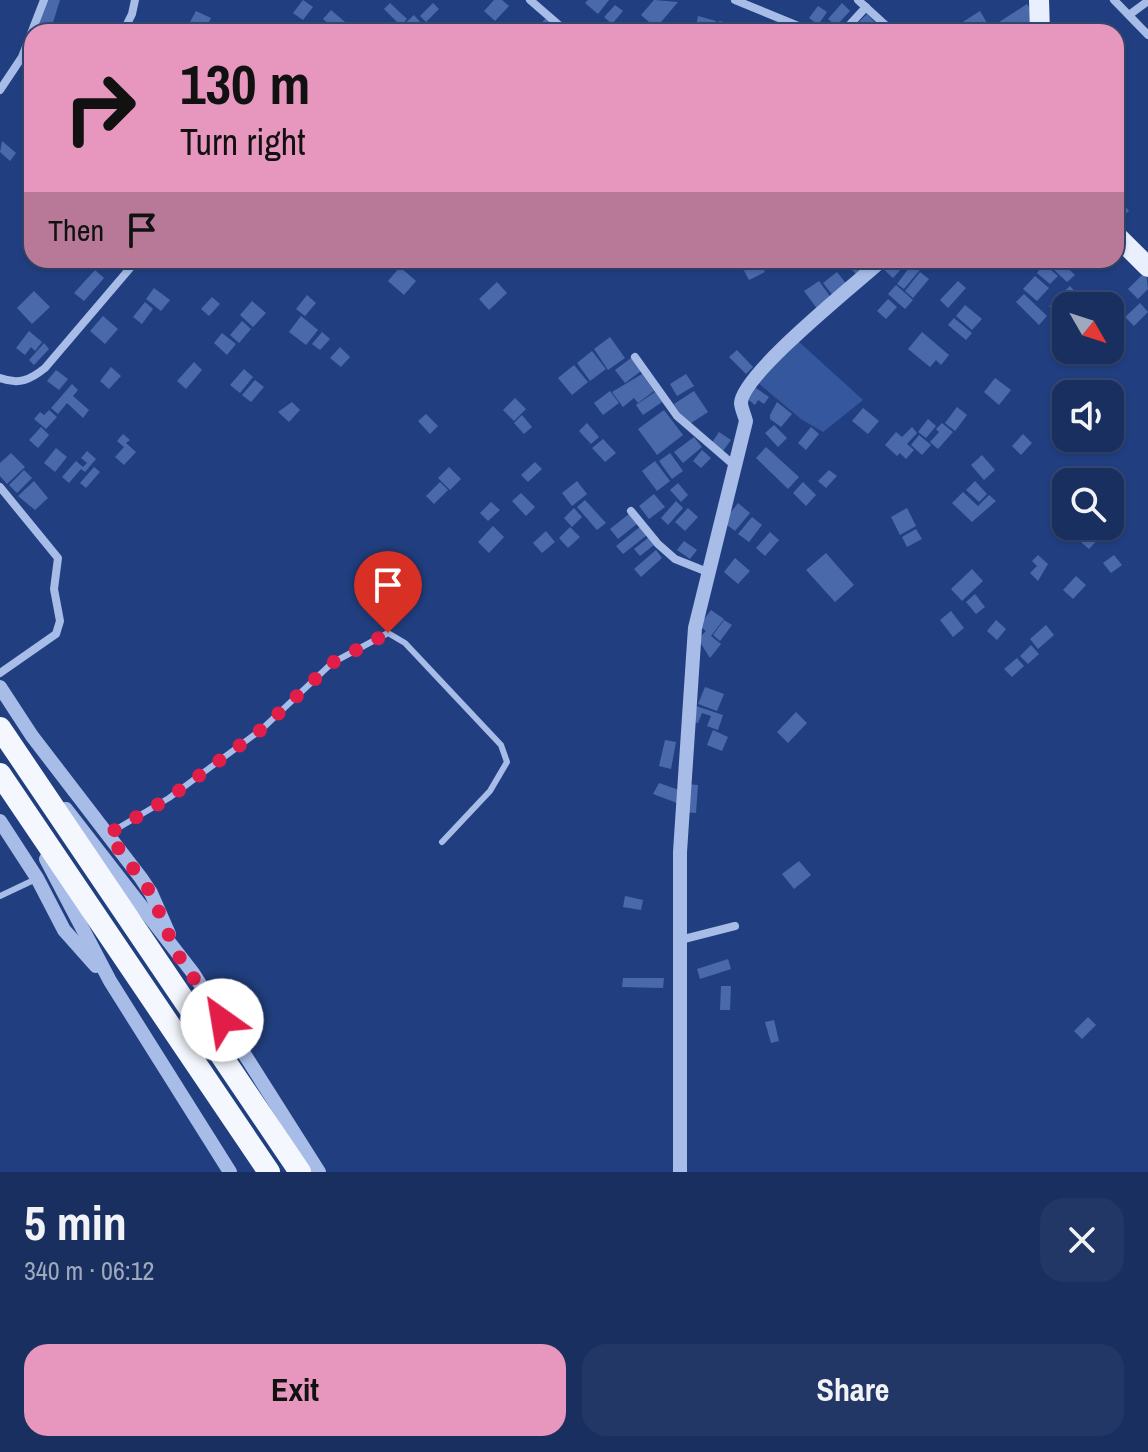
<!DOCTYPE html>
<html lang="en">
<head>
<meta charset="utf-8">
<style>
  body { margin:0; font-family:"Archivo Narrow",sans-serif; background:#223766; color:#f1f3f6; height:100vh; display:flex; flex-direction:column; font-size:30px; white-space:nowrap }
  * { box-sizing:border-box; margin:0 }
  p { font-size:26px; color:#9fa9bd }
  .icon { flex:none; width:44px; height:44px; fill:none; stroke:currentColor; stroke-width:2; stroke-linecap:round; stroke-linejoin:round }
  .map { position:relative; height:1172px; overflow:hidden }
  .panel { display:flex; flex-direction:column; background:#192f60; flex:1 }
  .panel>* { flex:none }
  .top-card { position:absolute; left:24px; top:24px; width:1100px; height:244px; border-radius:24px; box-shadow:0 2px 6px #0004,0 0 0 2px #374a75; background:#e797bd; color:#111; overflow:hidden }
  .needle { width:52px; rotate:129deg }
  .tools { position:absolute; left:1052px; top:292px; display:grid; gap:16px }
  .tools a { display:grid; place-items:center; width:72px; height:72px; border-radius:16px; background:#192f60; box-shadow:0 2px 6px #0004,0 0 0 2px #374a75; font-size:40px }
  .pin { position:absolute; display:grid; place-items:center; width:68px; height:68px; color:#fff; margin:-82px -34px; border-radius:50% 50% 50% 0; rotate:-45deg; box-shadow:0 0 8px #0007 }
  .pin .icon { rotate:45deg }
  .me { position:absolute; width:88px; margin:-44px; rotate:328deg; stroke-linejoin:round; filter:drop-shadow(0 0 6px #0008) }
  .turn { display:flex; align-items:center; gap:28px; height:168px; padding:0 24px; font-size:36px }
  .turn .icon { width:104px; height:104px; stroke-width:2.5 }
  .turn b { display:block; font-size:56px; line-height:68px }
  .then { display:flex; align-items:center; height:76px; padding:0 24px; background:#0003; gap:16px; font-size:30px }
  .round { display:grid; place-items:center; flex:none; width:84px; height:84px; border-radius:24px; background:#223766 }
  .summary { display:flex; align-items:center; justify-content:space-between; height:136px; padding:0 24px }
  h1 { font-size:48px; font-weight:800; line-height:60px }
  .action { display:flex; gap:16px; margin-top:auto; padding:16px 24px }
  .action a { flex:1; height:92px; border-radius:24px; background:#e797bd; color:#111; font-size:32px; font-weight:800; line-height:92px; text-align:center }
  .action a+a { background:#223766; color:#f1f3f6 }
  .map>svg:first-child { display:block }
  .green { fill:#35579e }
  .building { fill:#4a69aa }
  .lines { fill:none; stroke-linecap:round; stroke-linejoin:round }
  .service { stroke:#a7bce7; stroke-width:6 }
  .minor { stroke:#a7bce7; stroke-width:8 }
  .tertiary { stroke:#a7bce7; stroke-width:14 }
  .primary { stroke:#e9effd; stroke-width:20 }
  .trunk { stroke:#f4f7fe; stroke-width:22 }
  .route { stroke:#e11d48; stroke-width:14; stroke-dasharray:0 25.2 }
</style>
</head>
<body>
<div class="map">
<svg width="1148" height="1172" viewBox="0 0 1148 1172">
  <rect width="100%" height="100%" fill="#213f80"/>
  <path class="green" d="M798,341L863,400L823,432L801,419L758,383Z"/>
  <g class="building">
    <path d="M46,0H60L50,32L36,29Z"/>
    <path d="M303,0L313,7L303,20L293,13Z"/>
    <path d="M494,0H502L509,6L495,21L484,11Z"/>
    <path d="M588,0H609L598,14L585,3Z"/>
    <path d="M654,0L678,2L656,28L641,15Z"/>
    <path d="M390,3L407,19L401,26L384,9Z"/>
    <path d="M433,3L439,9L426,22L420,16Z"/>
    <path d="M842,3L850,11L836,26L828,19Z"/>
    <path d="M1027,4L1039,23L1024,32H947L980,11L990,28Z"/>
    <path d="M615,5L623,11L612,24L604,17Z"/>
    <path d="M818,6L827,12L818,25L809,18Z"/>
    <path d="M331,10L345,22L337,31L323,19Z"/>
    <path d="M196,11L211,18L205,30L190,22Z"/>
    <path d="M867,14L878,26L872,32H849Z"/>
    <path d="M414,15L421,23L412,32H408L402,26Z"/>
    <path d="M698,16L716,21L713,32L695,31Z"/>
    <path d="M546,18L561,32H541L537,28Z"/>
    <path d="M719,21L739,25L737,32H715Z"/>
    <path d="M2,141L16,153L10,161L0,152Z"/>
    <path d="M1116,195L1129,211L1118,219L1116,216Z"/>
    <path d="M733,260H759L765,272L749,280L741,265L737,267Z"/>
    <path d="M842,260H864L867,263L856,274Z"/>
    <path d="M887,260H895L903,267L893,278L881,267Z"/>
    <path d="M915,260H928L904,289L897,284Z"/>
    <path d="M1059,260L1075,275L1067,282L1052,268Z"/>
    <path d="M1044,264L1058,276L1050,284L1037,273Z"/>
    <path d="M400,267L416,281L404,295L388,281Z"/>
    <path d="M95,270L104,278L84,301L74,293Z"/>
    <path d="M1146,271L1148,289L1138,299L1128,289Z"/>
    <path d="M837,272L848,286L834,297L823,283Z"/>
    <path d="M920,272L929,279L913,298L905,291Z"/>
    <path d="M1035,276L1049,288L1037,301L1023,289Z"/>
    <path d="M819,281L832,299L818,310L804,291Z"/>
    <path d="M958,281L966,288L948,308L940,300Z"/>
    <path d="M497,282L507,293L489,310L479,299Z"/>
    <path d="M896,285L913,300L905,309L888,294Z"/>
    <path d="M1070,286L1078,295L1057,314L1049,306Z"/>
    <path d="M154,288L170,300L161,311L146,299Z"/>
    <path d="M34,291L50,307L32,324L17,308Z"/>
    <path d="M1024,294L1047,316L1039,325L1016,302Z"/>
    <path d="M307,295L316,303L305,316L296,309Z"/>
    <path d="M212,297L220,304L209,316L201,309Z"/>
    <path d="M888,299L897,307L886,319L877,311Z"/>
    <path d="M252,301L266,313L253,327L240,315Z"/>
    <path d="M145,302L153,309L142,324L133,317Z"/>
    <path d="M1140,303L1148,312L1134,326L1125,317Z"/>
    <path d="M965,305L982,319L972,330L956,316Z"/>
    <path d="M1066,309V329L1063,332L1053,320Z"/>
    <path d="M103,316L118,329L105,344L90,331Z"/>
    <path d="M301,316L318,330L306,345L289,332Z"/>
    <path d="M954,318L972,333L966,340L948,325Z"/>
    <path d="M242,321L251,329L239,343L230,335Z"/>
    <path d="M29,331L42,342L35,351L31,347L25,355L16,348Z"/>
    <path d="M322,332L330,339L320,350L312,344Z"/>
    <path d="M922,332L949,355L941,365L936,360L930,367L908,349Z"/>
    <path d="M222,333L236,344L227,355L214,343Z"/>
    <path d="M610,337L625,358L608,370L594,349Z"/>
    <path d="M44,343L49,349L34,365L29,360Z"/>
    <path d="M340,347L350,357L341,367L330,358Z"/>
    <path d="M737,350L753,367L746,374L729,357Z"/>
    <path d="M592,351L606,369L590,381L577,363Z"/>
    <path d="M631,358L641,371L625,383L615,370Z"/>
    <path d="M194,362L202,370L186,389L177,381Z"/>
    <path d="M574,365L588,382L572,395L558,378Z"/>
    <path d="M111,367L121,376L109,389L100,381Z"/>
    <path d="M244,369L253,377L240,393L230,385Z"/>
    <path d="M56,370L68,379L59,390L47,381Z"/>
    <path d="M642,374L654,391L638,403L634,398L623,407L612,392Z"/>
    <path d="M686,374L694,386L677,396L670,384Z"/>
    <path d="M995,378L1011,390L999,405L984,392Z"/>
    <path d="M255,380L264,387L251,402L242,395Z"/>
    <path d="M72,384L78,390L73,396L89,410L83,418L67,403L58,414L51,408Z"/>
    <path d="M753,386L769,397L764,404L758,400L755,405L745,397Z"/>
    <path d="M610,391L619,403L603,415L594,403Z"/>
    <path d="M694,391L708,412L688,425L674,404Z"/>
    <path d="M655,392L662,402L643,415L636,405Z"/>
    <path d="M515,398L526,409L514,421L503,410Z"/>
    <path d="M292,402L300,410L289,422L278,412Z"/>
    <path d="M777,402L792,414L781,427L770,419V415Z"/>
    <path d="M957,407L967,415L955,431L945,423Z"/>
    <path d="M863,408L879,421L868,434L852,421Z"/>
    <path d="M49,410L57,417L46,429L34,419L40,412L44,415Z"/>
    <path d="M664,410L683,435L657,455L638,429Z"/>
    <path d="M426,414L438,426L430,434L418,421Z"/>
    <path d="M522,415L532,427L524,434L514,423Z"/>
    <path d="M928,419L936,426L926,438L918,432Z"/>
    <path d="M587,423L599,437L591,444L579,431Z"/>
    <path d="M942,423L953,432L938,449L930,442L939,432L936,429Z"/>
    <path d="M774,425L787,438L778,447L765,433Z"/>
    <path d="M41,427L49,435L38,448L29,440Z"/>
    <path d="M811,427L819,434L806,450L798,443Z"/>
    <path d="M912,427L917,433L907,444L914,450L906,459L900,453L897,456L885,445L896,432L902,437Z"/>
    <path d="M719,432L731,440L723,451L711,444Z"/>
    <path d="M123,434L130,440L126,443L136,452L124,465L115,457L124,447L117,441Z"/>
    <path d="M1023,434L1032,443L1021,455L1012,446Z"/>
    <path d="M919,435L931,445L922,455L911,445Z"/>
    <path d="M694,437L702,447L683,463L674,452Z"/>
    <path d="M603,439L616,453L605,462L592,448Z"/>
    <path d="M766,447L799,477L788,489L756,458Z"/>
    <path d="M56,448L67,457L55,472L44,463Z"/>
    <path d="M702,450L711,458L701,468L693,461Z"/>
    <path d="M87,451L96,459L85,472L81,469L69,483L62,477L76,461L83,467L87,463L81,458Z"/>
    <path d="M11,453L25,467L7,484L0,476V463Z"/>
    <path d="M670,453L683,471L672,479L659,461Z"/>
    <path d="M982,455L995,470L984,480L971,465Z"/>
    <path d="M655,461L670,481L657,491L642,471Z"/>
    <path d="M535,462L542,469L528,482L521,475Z"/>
    <path d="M94,467L100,472L86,488L80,483Z"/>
    <path d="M449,467L461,479L450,490L438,478Z"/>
    <path d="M24,470L32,478L17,493L9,485Z"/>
    <path d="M829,470L837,476L826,488L818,481Z"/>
    <path d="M34,481L48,498L35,510L18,496Z"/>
    <path d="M577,481L587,494L572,506L562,493Z"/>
    <path d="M975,481L987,494L979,502L966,490Z"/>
    <path d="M440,482L448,490L434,504L426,496Z"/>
    <path d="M803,482L816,495L806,506L793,493Z"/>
    <path d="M678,483L688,495L681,502L670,490Z"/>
    <path d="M963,492L978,506L989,495L996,501L972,522L952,503Z"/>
    <path d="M521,493L535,507L526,516L512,501Z"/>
    <path d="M654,494L665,507L649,519L639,506Z"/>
    <path d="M585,500L606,523L597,530L577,507Z"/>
    <path d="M676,501L683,508L668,525L661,518Z"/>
    <path d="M491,502L500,510L488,521L480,513Z"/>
    <path d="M738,503L750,513L735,531L723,522Z"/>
    <path d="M574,508L582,517L572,527L564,518Z"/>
    <path d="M688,508L698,517L685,531L675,522Z"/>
    <path d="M907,508L916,526L900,535L891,517Z"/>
    <path d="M629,514L637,524L618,539L610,529Z"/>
    <path d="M752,517L762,525L749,542L738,534Z"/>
    <path d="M493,526L504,537L489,553L478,542Z"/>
    <path d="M641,526L647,535L623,554L616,546Z"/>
    <path d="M1078,526H1100L1106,531L1089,549L1081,542L1085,537L1075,529Z"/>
    <path d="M570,527L580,537L568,548L559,538Z"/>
    <path d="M916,529L922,539L907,547L902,537Z"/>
    <path d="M546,531L555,542L542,553L533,543Z"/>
    <path d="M770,532L779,540L765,556L756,548Z"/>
    <path d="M648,538L654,545L640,556L634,549Z"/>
    <path d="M684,541L697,550L690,559L677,550Z"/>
    <path d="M656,550L662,558L641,577L634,569Z"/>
    <path d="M826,553L854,585L835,602L806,570Z"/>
    <path d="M1038,555L1048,564L1038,581L1030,573L1037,566L1032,561Z"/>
    <path d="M1114,555L1122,565L1111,573L1103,563Z"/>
    <path d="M735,558L750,571L738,584L724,572Z"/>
    <path d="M972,569L983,581L962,601L951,589Z"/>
    <path d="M1076,576L1086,585L1073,599L1063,590Z"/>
    <path d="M975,594L985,607L976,614L966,602Z"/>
    <path d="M711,610L724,619L711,636L721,644L710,658L698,639L706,631L699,626Z"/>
    <path d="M951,611L964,628L953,637L940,620Z"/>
    <path d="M724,620L732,625L720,641L713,635Z"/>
    <path d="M996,620L1006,629L997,640L987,631Z"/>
    <path d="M1046,625L1054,635L1038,649L1030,639Z"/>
    <path d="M1031,645L1039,654L1028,664L1020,656Z"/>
    <path d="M1017,658L1024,666L1012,677L1004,669Z"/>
    <path d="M705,687L724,694L717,711L698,704Z"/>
    <path d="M696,706L723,715L718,730L707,726L711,716L702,713L698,723L691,721Z"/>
    <path d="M796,712L807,723L788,743L777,732Z"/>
    <path d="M713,730L728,737L722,751L707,745Z"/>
    <path d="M665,740L676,742L671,769L659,766Z"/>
    <path d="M659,783L679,790L677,803L653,794Z"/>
    <path d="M686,784L698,785L696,813L684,812Z"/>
    <path d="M799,861L811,875L794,889L782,874Z"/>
    <path d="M625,896L643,900L641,910L623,907Z"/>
    <path d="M728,959L731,969L700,979L697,969Z"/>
    <path d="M623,978H664L663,988L622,987Z"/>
    <path d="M721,986H731L730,1010H720Z"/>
    <path d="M1088,1017L1096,1025L1082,1039L1074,1031Z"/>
    <path d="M774,1020L779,1041L771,1043L765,1022Z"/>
  </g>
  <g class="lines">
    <g class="service">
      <path d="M108,834L169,798L262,729L332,663L388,633L405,643L501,745L507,762L490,791L442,842"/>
      <path d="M0,896L36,879"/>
    </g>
    <g class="minor">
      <path d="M530,0L567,32"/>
      <path d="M735,0L813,32"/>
      <path d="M858,0L893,32"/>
      <path d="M1114,0L1148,35"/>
      <path d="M1129,15L1148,1"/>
      <path d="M123,32L132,14L135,0"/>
      <path d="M843,32L866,7"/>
      <path d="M0,90L22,57L44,0"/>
      <path d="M635,357L677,416L735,466"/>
      <path d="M0,378C19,385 30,380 45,368L137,260"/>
      <path d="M0,487L58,558L54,589L60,621L56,634L0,673"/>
      <path d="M631,511L658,544L675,559L710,573"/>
      <path d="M680,940L735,926"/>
    </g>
    <g class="tertiary">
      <path d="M0,687L32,736L141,878L151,893L169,934"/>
      <path d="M66,809L193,973L319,1172"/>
      <path d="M0,821L37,878L64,930L96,966"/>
      <path d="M46,859L110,981L230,1172"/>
      <path d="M680,1172V852L693,657L695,628L746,421C745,416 741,408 741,403C742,374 857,283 882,260"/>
    </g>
    <g class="primary">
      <path d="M1039,0L1040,32"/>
      <path d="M1116,235L1148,267"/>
    </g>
    <g class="trunk">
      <path d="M0,728L300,1172"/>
      <path d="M0,774L269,1172"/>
    </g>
  </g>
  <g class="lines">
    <path class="route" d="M222,1020L176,952L151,893L108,834L169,798L262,729L332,663L388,633"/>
  </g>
</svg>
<div class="tools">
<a><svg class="needle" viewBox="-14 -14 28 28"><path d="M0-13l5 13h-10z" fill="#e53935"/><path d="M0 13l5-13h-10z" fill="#9fa9bd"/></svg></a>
<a><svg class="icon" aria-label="sound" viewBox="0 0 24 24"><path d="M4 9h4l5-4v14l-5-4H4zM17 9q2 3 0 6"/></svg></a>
<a><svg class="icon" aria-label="search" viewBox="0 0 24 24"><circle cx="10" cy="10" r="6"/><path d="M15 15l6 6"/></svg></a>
</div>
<div class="pin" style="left:388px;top:633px;background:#d93025"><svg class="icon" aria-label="arrive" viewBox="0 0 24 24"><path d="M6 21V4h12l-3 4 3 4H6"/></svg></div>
<svg class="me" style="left:222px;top:1020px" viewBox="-20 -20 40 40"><circle r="19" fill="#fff"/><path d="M0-13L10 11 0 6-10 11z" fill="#e11d48"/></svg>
<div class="top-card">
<div class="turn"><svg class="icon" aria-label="right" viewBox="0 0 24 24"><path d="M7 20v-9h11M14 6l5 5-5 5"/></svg><div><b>130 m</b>Turn right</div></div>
<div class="then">Then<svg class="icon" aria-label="arrive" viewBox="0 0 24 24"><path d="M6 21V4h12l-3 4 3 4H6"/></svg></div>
</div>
</div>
<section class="panel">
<div class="summary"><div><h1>5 min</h1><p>340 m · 06:12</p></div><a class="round"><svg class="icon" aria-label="close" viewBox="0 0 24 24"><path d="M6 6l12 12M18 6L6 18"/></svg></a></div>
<div class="action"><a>Exit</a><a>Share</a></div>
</section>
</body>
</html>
